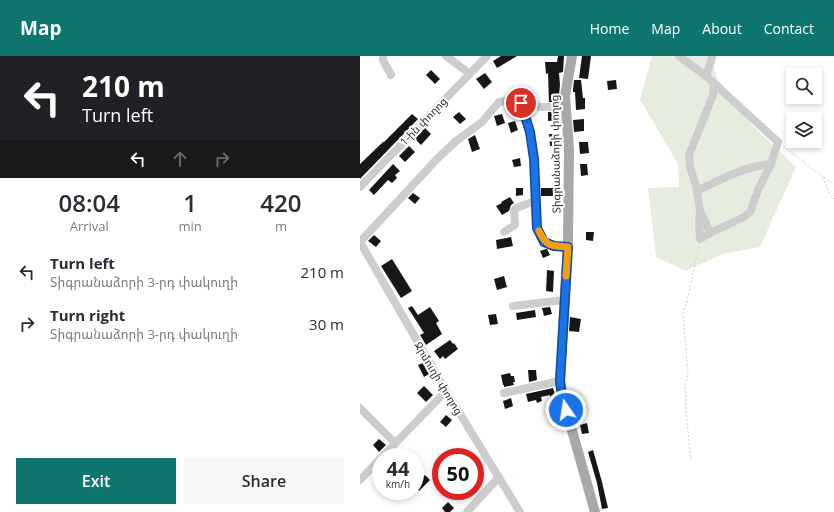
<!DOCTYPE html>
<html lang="en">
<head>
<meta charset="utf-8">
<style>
  body { margin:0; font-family:"Open Sans","Noto Sans Armenian",sans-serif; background:#f7f7f7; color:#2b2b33; height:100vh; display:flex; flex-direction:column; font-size:15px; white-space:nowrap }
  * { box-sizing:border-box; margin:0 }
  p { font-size:13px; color:#7c7c81 }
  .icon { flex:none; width:22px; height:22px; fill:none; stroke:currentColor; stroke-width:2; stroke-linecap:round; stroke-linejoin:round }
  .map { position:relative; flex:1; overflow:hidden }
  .details { display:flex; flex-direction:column; background:#fff; width:360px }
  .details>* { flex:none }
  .banner { background:#202124; color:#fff; overflow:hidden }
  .fabs { position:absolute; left:426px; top:12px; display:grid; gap:8px }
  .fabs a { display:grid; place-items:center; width:36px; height:36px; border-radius:0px; background:#fff; box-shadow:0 2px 6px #0003; font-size:20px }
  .speed { position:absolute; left:12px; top:392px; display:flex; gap:8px; font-size:20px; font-weight:700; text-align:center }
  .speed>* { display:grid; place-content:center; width:52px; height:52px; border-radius:50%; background:#fff; box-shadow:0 2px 6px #0003; line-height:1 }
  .speed small { font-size:10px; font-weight:400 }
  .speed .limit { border:6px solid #d22; background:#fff; color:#111 }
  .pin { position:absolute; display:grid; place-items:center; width:34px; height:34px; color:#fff; margin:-17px; border:2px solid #fff; border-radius:50%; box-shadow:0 1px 4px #0007 }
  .me { position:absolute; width:44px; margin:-22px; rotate:347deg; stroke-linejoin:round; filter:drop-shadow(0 0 3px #0008) }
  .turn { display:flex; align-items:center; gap:14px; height:84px; padding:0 16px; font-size:18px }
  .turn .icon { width:52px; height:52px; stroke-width:2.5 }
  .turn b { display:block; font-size:28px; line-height:34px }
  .lanes { display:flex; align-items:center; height:38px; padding:0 16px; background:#0003; justify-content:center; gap:20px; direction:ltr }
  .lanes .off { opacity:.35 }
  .eta { display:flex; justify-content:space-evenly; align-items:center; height:68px; text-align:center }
  .eta b { font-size:24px; font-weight:600; line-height:28px }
  .button { display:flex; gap:8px; margin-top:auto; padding:8px 16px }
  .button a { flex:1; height:46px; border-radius:0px; background:#0f766e; color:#fff; font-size:16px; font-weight:600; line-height:46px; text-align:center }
  .button a+a { background:#f7f7f7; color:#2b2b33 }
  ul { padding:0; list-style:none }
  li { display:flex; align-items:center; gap:12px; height:52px; padding:0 16px }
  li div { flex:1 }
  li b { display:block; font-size:15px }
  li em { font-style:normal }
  header { display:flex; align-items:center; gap:24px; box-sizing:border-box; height:56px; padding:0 20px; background:#0f766e; color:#fff }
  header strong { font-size:19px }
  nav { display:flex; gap:22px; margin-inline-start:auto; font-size:14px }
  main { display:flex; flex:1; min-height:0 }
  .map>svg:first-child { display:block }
  .green { fill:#e6eddf }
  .building { fill:#171717 }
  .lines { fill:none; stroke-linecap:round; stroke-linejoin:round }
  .path { stroke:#cdcdcd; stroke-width:1; stroke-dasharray:2 2; stroke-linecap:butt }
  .minor { stroke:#cdcdcd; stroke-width:8 }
  .major { stroke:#a8a8a8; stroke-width:10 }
  .route-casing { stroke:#114b97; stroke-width:10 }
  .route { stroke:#1a73e8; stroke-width:7 }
  .slow { stroke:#f59e0b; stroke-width:7 }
  .labels { text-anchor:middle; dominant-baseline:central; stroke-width:4; stroke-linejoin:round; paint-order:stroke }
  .street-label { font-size:11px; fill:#303030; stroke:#fff }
</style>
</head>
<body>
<header>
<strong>Map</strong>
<nav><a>Home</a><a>Map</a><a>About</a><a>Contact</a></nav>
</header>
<main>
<section class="details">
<div class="banner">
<div class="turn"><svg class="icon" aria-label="left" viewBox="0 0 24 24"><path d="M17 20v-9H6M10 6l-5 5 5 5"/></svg><div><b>210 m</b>Turn left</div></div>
<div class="lanes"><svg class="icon" aria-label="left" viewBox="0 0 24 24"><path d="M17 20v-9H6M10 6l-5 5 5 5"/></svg><svg class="icon off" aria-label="ahead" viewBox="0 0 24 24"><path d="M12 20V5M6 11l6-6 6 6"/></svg><svg class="icon off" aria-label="right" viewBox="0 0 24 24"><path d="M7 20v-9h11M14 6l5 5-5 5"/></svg></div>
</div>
<div class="eta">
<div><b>08:04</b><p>Arrival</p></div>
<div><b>1</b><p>min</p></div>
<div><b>420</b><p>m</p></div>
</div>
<ul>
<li><svg class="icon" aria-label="left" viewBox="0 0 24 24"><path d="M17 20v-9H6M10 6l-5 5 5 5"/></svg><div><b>Turn left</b><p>Տիգրանաձորի 3-րդ փակուղի</p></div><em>210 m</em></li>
<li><svg class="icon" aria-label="right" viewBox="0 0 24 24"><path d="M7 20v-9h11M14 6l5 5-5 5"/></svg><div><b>Turn right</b><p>Տիգրանաձորի 3-րդ փակուղի</p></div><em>30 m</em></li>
</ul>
<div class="button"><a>Exit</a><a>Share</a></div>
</section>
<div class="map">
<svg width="474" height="456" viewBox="0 0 474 456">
  <rect width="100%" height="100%" fill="#fff"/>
  <path class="green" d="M292,0H350L357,22L392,69L436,111L400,191L362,198L326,215L296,201L288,132L319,131L318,108L280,44Z"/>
  <g class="building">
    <path d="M141,0H157L137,12L133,5Z"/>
    <path d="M198,0H204L203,16L199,17L200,29L199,39V46H189L188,17L186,18L185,6H197Z"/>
    <path d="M222,0H231L228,23L219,22Z"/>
    <path d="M71,14L80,23L75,28L66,19Z"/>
    <path d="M125,17L132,26L124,33L116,23Z"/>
    <path d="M214,24H221L223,42H225V53L216,54L215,36H213V33Z"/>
    <path d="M256,24L257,33L248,34L247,25Z"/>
    <path d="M99,56L106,63L100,68L93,61Z"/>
    <path d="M188,56H199V64L188,65Z"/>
    <path d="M52,58L58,63L0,123V108L23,86H24Z"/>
    <path d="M142,58L145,67L137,70L134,60Z"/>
    <path d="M224,63V75L214,76L213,64Z"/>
    <path d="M155,65L158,74L151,77L148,67Z"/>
    <path d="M65,72L71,78L61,89L55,83Z"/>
    <path d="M189,78H200V89L190,90Z"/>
    <path d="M115,79L120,93L112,96L108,83Z"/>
    <path d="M219,86H228L229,97L220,98Z"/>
    <path d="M49,90L55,96L45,106L39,100Z"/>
    <path d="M160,102L161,110L154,111L152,104Z"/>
    <path d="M33,108L40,115L35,119L37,122L32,127L28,124L14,139L9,134Z"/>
    <path d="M220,108H227L228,119L221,120Z"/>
    <path d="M156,132H163V139L156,140Z"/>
    <path d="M181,132H202V137L193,136V140H181Z"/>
    <path d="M53,137L60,142L55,148L48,142Z"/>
    <path d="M150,141L154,147L151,149L149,155L142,159L136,150L142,147L141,146Z"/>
    <path d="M226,176H234L233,185L226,184Z"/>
    <path d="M14,179L21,185L16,191L8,185Z"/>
    <path d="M151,181L153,190L137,193L136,184Z"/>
    <path d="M186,193H187L190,199L183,202L180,195Z"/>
    <path d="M32,203L52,235L41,242L21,210Z"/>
    <path d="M187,214L194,215L193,236L186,235Z"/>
    <path d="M144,220L147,231L137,234L134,223Z"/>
    <path d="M52,250L58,259L70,251L79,265L76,267L82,278L66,289L60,279L64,277L48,252Z"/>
    <path d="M190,251L192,258L184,260L182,252Z"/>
    <path d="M175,254L176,261L157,264L156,257Z"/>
    <path d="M136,258L138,268L130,269L128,259Z"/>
    <path d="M210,261L221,263L219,276L209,275Z"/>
    <path d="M90,284L93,288L94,287L98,293L85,303L83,300L80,303L74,295Z"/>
    <path d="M63,307L69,318L64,321L58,309Z"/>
    <path d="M168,314H176L177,324L169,326Z"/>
    <path d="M150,317L151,320H154L155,326H153L154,329L144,331V329H143L141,319Z"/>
    <path d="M64,330L73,339L66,346L57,337Z"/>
    <path d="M193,332L198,350L193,351L190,339L181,341L182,345L177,347L176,344L168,346L166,338Z"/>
    <path d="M151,342L153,350L145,353L143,345Z"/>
    <path d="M86,359L92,364L86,371L80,366Z"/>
    <path d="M227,367L229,377L222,378L220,369Z"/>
    <path d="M19,383L26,389L19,396L13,389Z"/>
    <path d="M233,394L242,426L248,452L242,453L237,427L228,396Z"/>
    <path d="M65,419L70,424L59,435L55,430V429Z"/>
    <path d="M29,435H37L39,437L33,443L27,437Z"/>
    <path d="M88,446L94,452L90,456H85L82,452Z"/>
  </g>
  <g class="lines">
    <g class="path">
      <path d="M423,90L463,121L474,128"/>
      <path d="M463,121L469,136L474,143"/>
      <path d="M331,405L326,356L325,332L328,317L323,257L327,245L339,190"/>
    </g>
    <g class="minor">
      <path d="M23,0V4L31,19"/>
      <path d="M86,0L109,17"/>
      <path d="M319,0L346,20L418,86L411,108L398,134L390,156L384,161L350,177L340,183L339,166L340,154"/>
      <path d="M346,20L352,2V0"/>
      <path d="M161,47L170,76L174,103L177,171L184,186L194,190L208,191"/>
      <path d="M0,131L127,0"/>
      <path d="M337,135C360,124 385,110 411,108"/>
      <path d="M144,176L155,169L154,155L156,152L175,145"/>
      <path d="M350,177L340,154L336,130L330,111L329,99L353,39L354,28"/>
      <path d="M0,186L86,335L160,456"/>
      <path d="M0,186L77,103L96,85L122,66L139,46L152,44L161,47L181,51H205"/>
      <path d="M153,250L204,244"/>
      <path d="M144,337L200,325"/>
      <path d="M0,352L35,387"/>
      <path d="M22,401L86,335"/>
      <path d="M0,424L21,402"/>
      <path d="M107,456L139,421"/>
    </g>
    <path class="major" d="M212,0L205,40L209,93L208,185L200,325L202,339L235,456"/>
  </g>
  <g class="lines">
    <g class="route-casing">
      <path id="route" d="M161,47L170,76L174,103L177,172L184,186L194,190L208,191L200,325L202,339L206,354"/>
    </g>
    <use href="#route" class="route"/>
    <path class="slow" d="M179,175C187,191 191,190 208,191L206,220"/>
  </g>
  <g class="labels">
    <g class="street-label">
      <text transform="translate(63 65) rotate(-46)">1-ին փողոց</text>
      <text transform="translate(195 98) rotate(-91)">Տիգրանաձորի փողոց</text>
      <text transform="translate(79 322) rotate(59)">Ջրմուղի փողոց</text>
    </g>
  </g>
</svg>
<div class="fabs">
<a><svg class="icon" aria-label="search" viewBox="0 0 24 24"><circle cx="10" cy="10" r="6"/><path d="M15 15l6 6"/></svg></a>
<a><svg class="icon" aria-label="layers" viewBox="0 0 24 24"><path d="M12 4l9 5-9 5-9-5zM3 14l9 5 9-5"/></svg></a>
</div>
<div class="speed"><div>44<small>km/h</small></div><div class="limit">50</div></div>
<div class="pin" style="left:161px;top:47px;background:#d93025"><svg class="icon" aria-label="arrive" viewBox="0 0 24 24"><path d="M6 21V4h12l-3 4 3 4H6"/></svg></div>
<svg class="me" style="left:206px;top:354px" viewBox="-20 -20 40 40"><circle r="17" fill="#1a73e8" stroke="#fff" stroke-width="3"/><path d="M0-11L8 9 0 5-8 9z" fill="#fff"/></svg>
</div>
</main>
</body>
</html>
